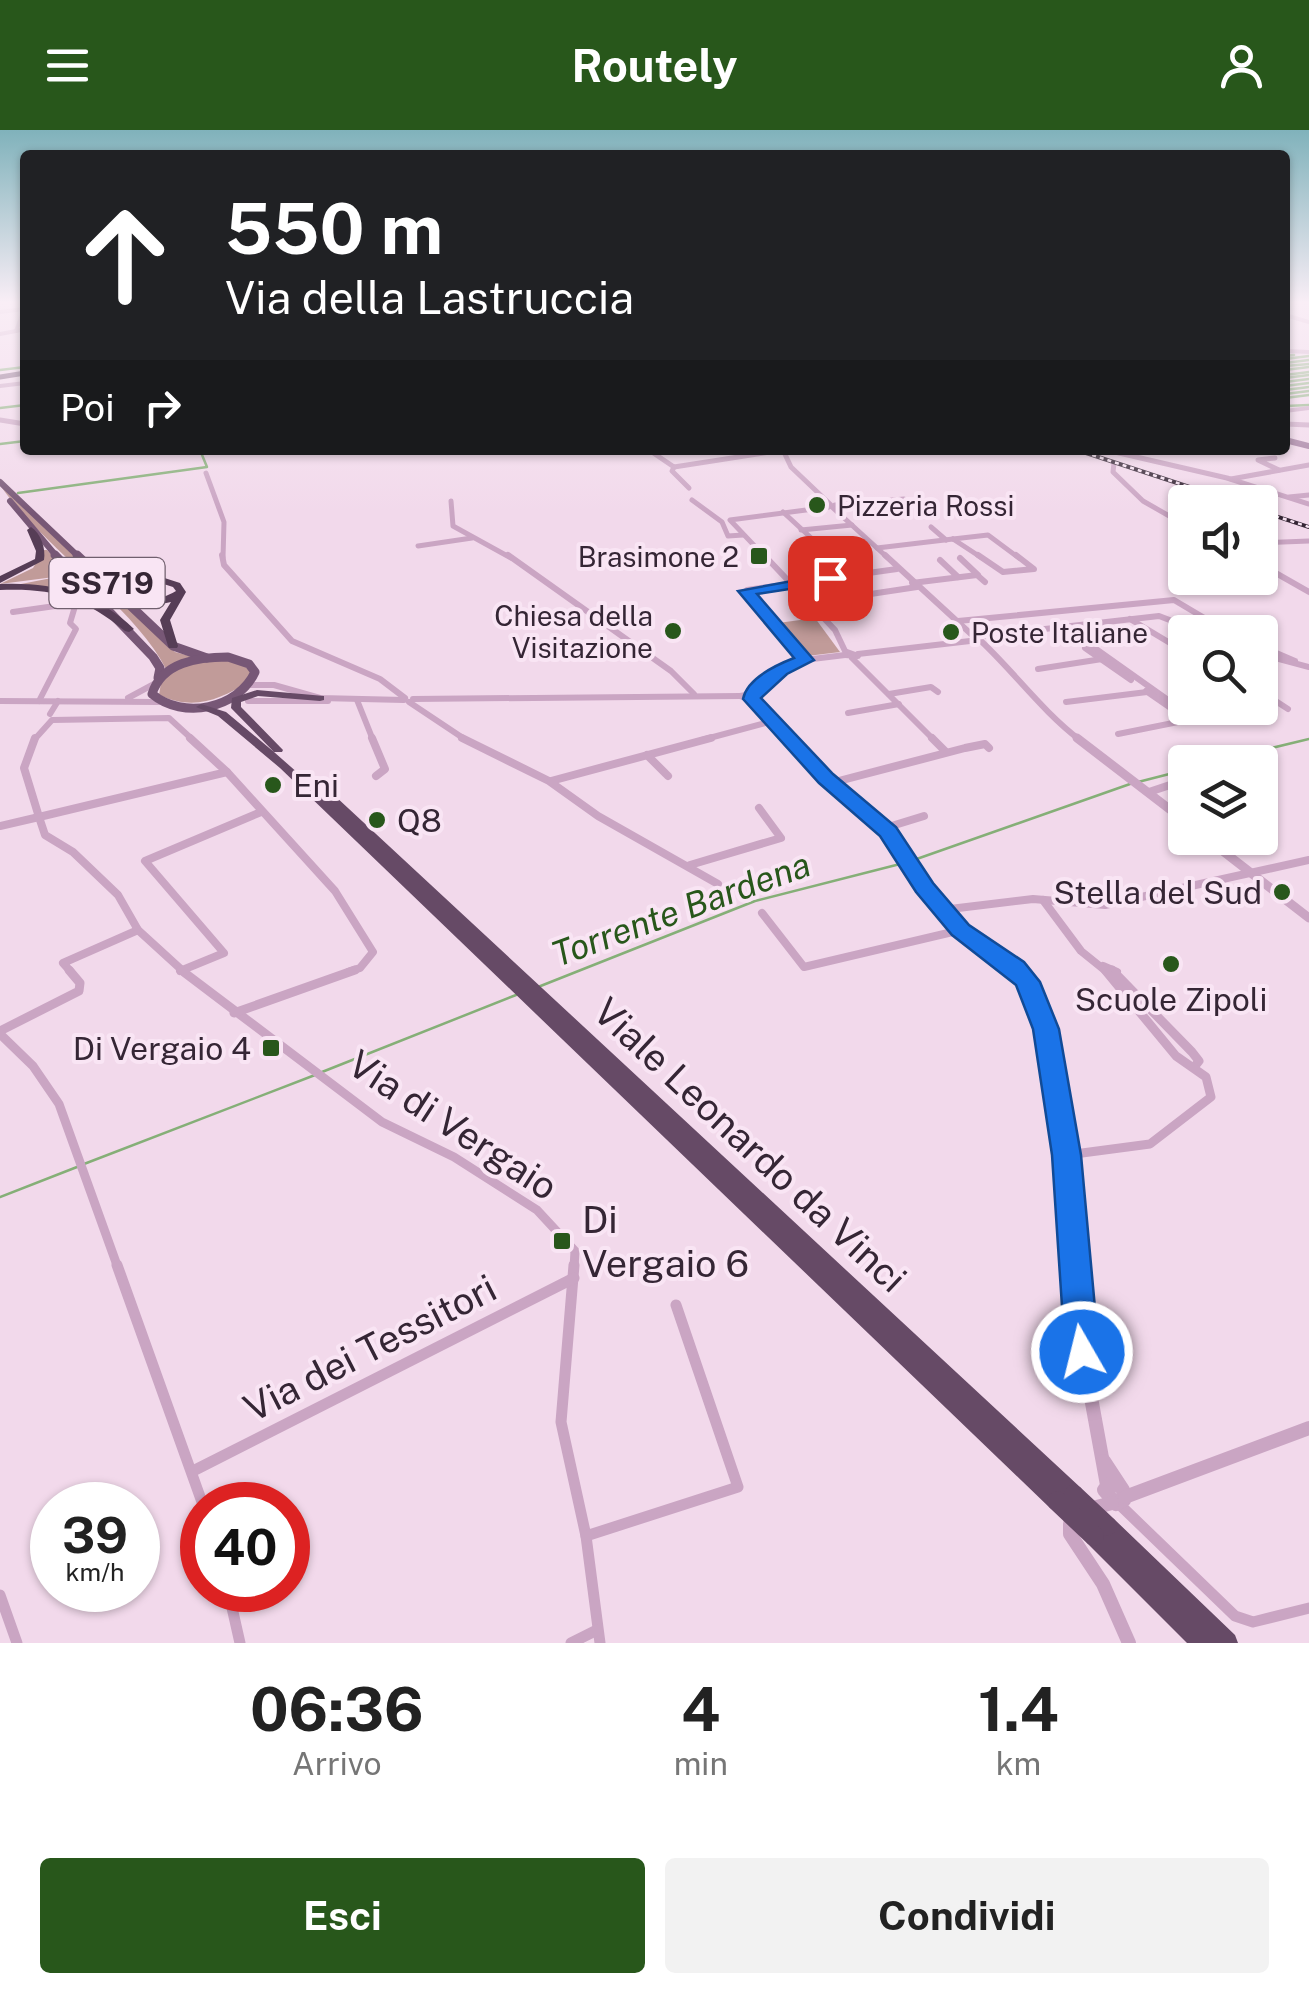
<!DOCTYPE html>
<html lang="it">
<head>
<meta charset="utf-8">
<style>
  body { margin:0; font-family:"Public Sans",sans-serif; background:#f2f2f2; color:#222; height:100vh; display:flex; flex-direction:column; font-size:38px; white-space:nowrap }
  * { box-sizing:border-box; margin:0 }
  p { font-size:32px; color:#767676 }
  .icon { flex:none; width:55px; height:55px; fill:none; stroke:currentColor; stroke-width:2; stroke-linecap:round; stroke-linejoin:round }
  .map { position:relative; height:1513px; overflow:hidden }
  .sheet { display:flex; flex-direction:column; background:#fff; flex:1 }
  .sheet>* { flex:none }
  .guide { position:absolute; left:20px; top:20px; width:1270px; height:305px; border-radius:10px; box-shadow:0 2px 8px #0004; background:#202124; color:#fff; overflow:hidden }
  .tools { position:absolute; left:1168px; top:355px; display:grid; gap:20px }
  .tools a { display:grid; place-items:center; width:110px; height:110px; border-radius:10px; background:#fff; box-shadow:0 2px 8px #0004; font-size:50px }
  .speed { position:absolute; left:30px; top:1352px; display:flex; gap:20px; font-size:50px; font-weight:700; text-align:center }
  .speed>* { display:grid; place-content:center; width:130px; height:130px; border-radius:50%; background:#fff; box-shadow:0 2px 8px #0004; line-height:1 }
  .speed small { font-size:25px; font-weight:400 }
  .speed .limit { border:15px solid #d22; background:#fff; color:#111 }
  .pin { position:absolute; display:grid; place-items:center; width:85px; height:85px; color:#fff; margin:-42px; border-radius:20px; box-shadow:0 5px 15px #0006 }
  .me { position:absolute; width:110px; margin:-55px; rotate:352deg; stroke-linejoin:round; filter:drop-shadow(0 0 8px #0008) }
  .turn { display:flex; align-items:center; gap:35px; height:210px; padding:0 40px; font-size:45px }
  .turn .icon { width:130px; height:130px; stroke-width:2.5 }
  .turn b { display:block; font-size:70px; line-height:85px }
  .then { display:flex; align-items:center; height:95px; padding:0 40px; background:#0003; gap:20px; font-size:38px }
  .eta { display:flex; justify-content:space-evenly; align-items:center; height:170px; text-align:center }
  .eta b { font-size:60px; font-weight:700; line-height:70px }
  .button { display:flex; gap:20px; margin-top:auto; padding:20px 40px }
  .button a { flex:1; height:115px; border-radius:10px; background:#28571b; color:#fff; font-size:40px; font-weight:700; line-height:115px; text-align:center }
  .button a+a { background:#f2f2f2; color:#222 }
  header { display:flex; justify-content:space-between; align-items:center; height:130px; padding:0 40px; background:#28571b; color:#fff; font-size:45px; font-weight:700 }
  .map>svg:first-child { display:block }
  .green { fill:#c19b99 }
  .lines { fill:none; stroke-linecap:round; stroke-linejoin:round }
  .stream { stroke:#85af77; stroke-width:2.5 }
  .minor-far5 { stroke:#caa5c3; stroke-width:4 }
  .minor-far4 { stroke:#caa5c3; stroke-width:5 }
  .minor-far3 { stroke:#caa5c3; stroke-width:6 }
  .minor-far2 { stroke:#caa5c3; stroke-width:8 }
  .minor-far1 { stroke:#caa5c3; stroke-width:9 }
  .minor { stroke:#caa5c3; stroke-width:11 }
  .tertiary-far5 { stroke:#caa5c3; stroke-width:4 }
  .tertiary-far4 { stroke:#caa5c3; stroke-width:5 }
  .tertiary-far3 { stroke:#caa5c3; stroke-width:6 }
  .tertiary-far2 { stroke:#caa5c3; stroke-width:9 }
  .tertiary-far1 { stroke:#caa5c3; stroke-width:11 }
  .tertiary { stroke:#caa5c3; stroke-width:14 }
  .secondary { stroke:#9d769a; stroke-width:6 }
  .primary-far2 { stroke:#775776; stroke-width:5 }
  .primary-far1 { stroke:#775776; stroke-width:6 }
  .primary { stroke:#775776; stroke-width:9 }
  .trunk { fill:#664a66; fill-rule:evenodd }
  .motorway { fill:#563d56; fill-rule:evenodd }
  .rail-casing { stroke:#352635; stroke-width:4 }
  .rail { stroke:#f9e5f4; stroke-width:2.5; stroke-dasharray:4; stroke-linecap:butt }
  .trunk-bridge { stroke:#664a66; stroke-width:20 }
  .motorway-bridge { stroke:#563d56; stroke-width:10 }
  .route { fill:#1a73e8; stroke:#114b97; stroke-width:2.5 }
  .poi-dot { fill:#28571b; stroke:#f9e5f4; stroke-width:4 }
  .labels { text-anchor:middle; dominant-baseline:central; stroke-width:8; stroke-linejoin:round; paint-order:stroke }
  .far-poi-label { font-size:28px; fill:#352635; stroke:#f9e5f4; text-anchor:start }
  .shield { fill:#f9e5f4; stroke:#705f6e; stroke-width:2.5 }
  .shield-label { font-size:30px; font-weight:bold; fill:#352635 }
  .poi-label { font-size:32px; fill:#352635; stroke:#f9e5f4; text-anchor:start }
  .water-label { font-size:35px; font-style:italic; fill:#28571b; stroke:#f9e5f4 }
  .near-street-label { font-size:38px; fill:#352635; stroke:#f9e5f4 }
  .near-poi-label { font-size:38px; fill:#352635; stroke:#f9e5f4; text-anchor:start }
</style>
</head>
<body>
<header><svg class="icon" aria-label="menu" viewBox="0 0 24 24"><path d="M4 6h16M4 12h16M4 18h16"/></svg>Routely<svg class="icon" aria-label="person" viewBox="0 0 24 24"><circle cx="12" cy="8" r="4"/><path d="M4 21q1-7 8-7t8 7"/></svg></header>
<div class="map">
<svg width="1309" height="1513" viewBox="0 0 1309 1513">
  <rect width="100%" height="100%" fill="#f2d9eb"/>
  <g class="green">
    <path d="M0,355L175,522L197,528L166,539C136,478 42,417 0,355Z"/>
    <path d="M44,420H47L99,471L66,459L21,454L62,446L0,454L33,438Z"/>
    <path d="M815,488L840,522L807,526L778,493Z"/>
    <path d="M227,528L250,539V551C219,570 194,581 159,565L162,547L192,532Z"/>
  </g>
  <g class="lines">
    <g class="stream">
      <path d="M1285,226L1294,225"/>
      <path d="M1285,229L1309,226"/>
      <path d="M1285,233L1309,230"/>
      <path d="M1285,236L1309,234"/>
      <path d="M0,240L25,237"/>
      <path d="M1285,240L1309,237"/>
      <path d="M1285,245L1309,242"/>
      <path d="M1285,248L1309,245"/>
      <path d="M1285,252L1309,249"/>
      <path d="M1285,256L1309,253"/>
      <path d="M1285,260L1309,257"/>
      <path d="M1285,264L1309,261"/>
      <path d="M1285,268L1309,265"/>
      <path d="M1285,276L1309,275"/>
      <path d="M0,278L25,275"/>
      <path d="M0,314L25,311"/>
      <path d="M18,363L207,337L200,320"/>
      <path d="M1213,632L1309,609"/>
      <path d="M1138,652L1185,640"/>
      <path d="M911,731L1130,654"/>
      <path d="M538,857L755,771L904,733"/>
      <path d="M322,942L516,865"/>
      <path d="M84,1034L315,945"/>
      <path d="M0,1067L77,1037"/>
    </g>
    <g class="minor-far5">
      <path d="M25,177L16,201L25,199"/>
      <path d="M0,182L24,179"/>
      <path d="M1285,185L1309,192"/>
      <path d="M0,204L16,201"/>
      <path d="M0,256L25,253"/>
    </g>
    <g class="minor-far4">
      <path d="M0,290L25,294"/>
      <path d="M1285,294L1309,295"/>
      <path d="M649,320L674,337"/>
      <path d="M1275,328L1258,330L1279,340"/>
      <path d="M1114,333L1113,342L1143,371L1185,395"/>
      <path d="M674,337L783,320"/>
      <path d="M674,337L672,341L689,358"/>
      <path d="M206,343L224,392L223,428"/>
      <path d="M1231,349L1309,335"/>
      <path d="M1289,367L1309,365"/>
      <path d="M692,370L722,392L728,406L743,405"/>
      <path d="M451,371L453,396L511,428"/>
      <path d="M835,375L904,369"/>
      <path d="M783,382L833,428"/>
      <path d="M931,397L946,410"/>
      <path d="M801,400L852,395"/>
      <path d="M953,409L982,428"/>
      <path d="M953,409L988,405L1019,428"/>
      <path d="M1260,413L1309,411"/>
      <path d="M418,416L472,408"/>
      <path d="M877,418L953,409"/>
      <path d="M766,428L730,390L829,377"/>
    </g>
    <g class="minor-far3">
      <path d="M222,425L224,435L292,511L380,549L405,568"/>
      <path d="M508,425L671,541L694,564"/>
      <path d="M764,425L835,500L846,523"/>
      <path d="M830,425L851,445"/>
      <path d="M978,425L1003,442L1034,439L1016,425"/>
      <path d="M960,428L978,445"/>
      <path d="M940,430L958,447"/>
      <path d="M1260,434L1309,462"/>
      <path d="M912,453L977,445L985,452"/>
      <path d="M831,470L917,457"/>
      <path d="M13,482L76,473L70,493L76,499L39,571"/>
      <path d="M1130,489L1185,522"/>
      <path d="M958,491L1174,470L1228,502"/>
      <path d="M1065,497L1192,587L1188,590"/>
      <path d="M1260,516L1295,531"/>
      <path d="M1085,518L1131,550"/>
      <path d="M852,528L934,610"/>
      <path d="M805,530L747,460L897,439"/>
      <path d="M1038,539L1102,529"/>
      <path d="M1146,561L1188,590"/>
      <path d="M1260,561L1288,579"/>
      <path d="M889,564L931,557L938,562"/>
      <path d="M357,570L373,610"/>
      <path d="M248,571H328"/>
      <path d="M409,572L466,610"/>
      <path d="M1066,572L1147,562"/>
      <path d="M848,583L899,574"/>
      <path d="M50,584L58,571"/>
      <path d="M1118,604L1188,590"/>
      <path d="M34,610L52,590L169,588L193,610"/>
      <path d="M702,610L773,591"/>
    </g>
    <g class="minor-far2">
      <path d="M35,608L24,638L39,687"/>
      <path d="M372,608L385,639L376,646"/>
      <path d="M462,608L549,651L598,686L718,754"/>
      <path d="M932,608L946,622"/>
      <path d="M647,625L668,646"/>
      <path d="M227,642L335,761L373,822L360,838L348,842"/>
      <path d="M551,651L711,608"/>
      <path d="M831,653L965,618L985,614L989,618"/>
      <path d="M1149,662L1185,650"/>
      <path d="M39,687L45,705L73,722L118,765L138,800L184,842"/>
      <path d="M39,687L227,642L190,608"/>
      <path d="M0,696L39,687"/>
      <path d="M885,698L924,686"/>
      <path d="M690,735L781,708L759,678"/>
      <path d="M1043,770L1081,821L1107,842"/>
      <path d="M950,779L1033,769L1105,775L1309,730"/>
      <path d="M762,783L804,837L961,800"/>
      <path d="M1103,836L1117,842"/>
      <path d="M180,841L224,823L145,731L261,682"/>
      <path d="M71,842L63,833L138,800"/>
    </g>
    <g class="minor-far1">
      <path d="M181,840L382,992L454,1027L537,1080L575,1121L574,1138"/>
      <path d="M1112,840L1192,922L1199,931L1195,936"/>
      <path d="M234,883L355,840"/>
      <path d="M0,901L79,861L80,853L69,840"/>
      <path d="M0,904L33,936L59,974L118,1138"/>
      <path d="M1067,1025L1150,1014L1211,967L1206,947L1176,926L1105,840"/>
    </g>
    <g class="minor">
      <path d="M117,1135L203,1375"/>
      <path d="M574,1135L561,1292L586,1406L600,1513"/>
      <path d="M193,1341L574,1148"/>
      <path d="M1119,1374L1235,1486L1253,1492L1309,1478"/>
      <path d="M586,1406L738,1357L676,1175"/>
      <path d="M228,1460L240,1513"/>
      <path d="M0,1465L17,1513"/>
      <path d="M571,1513L597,1500"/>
    </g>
    <g class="tertiary-far5">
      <path d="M1285,221L1309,222"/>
      <path d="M1285,281L1309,278"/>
    </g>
    <g class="tertiary-far4">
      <path d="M783,320L791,337L831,375"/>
      <path d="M1106,320L1227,348L1309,374"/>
      <path d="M833,378L888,428"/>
    </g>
    <g class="tertiary-far3">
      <path d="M885,425L971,504"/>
      <path d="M982,506L1159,486L1201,502"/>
      <path d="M981,511C1015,543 1043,582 1080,610"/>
      <path d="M847,522L858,526L845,525Z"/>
      <path d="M858,524L970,511"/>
      <path d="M1260,524L1309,537"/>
      <path d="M249,555H274L320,568L404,570"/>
      <path d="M752,564V569L740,566Z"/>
      <path d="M752,564L796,531L845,525"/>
      <path d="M128,568L154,554"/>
      <path d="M413,569L740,566"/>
      <path d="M752,569L791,610"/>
      <path d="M0,571L159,572"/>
    </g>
    <g class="tertiary-far2">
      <path d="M788,608L826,648L888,701L925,758L961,800L1021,842"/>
      <path d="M1077,608L1185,691"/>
      <path d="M1206,708L1309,788"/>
    </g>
    <path class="tertiary-far1" d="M1017,840C1060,872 1070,1081 1074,1138"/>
    <g class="tertiary">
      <path d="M1074,1135L1077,1191L1107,1355"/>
      <path d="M1104,1331L1123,1360L1124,1370L1116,1374L1104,1360L1109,1354L1118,1356"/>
      <path d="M1125,1367L1309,1298"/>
      <path d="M1093,1378L1112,1373"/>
      <path d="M1076,1389L1070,1394V1404L1103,1454L1129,1513"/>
    </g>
    <path class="secondary" d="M1285,310L1309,316"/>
    <path class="primary-far2" d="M0,247L25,243"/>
    <g class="primary-far1">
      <path d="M0,352L80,428"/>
      <path d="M10,371L58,428"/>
    </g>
    <g class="primary">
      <path d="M55,425L153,527L160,538L158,548"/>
      <path d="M77,425L173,516L207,528"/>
      <path d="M228,527L249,534L255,542C238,579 183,590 152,564C162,532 198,527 228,527Z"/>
    </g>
    <g class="trunk">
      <path d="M257,560L324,566V570L320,571L258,566L241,572V577L283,620L282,622H274L299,644V640H307L1081,1358L1084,1365L1081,1372L1074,1375L1067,1372L1064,1378L1057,1381L1050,1378L280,638L218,586L196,577L201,574L226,582L274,622L231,578L232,568Z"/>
      <path d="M1107,1386L1114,1389L1235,1505L1238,1513H1187L1087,1413L1084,1406L1087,1399L1094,1396L1097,1397L1100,1389Z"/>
    </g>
    <g class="motorway">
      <path d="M31,397C41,403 46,419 44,430L0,453V446L35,429L36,421L27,400Z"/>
      <path d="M86,434H92L102,442L149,443L180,453L186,462L170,490L178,516L177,518H169L168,516L160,490L171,472C132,482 114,460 86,438ZM109,447L148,449L173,457L176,461C147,478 132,465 109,447Z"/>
      <path d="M0,454C52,452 96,462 134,499L129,502L125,501C83,467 54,458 0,460Z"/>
    </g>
    <g class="rail-casing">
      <g id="rail">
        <path d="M1077,320L1235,372"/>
        <path d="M1260,381L1309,397"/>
      </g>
    </g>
    <use href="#rail" class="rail"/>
    <g class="trunk-bridge">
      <path d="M1074,1365L1107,1396"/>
      <path d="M1057,1371L1094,1406"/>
    </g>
    <path class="motorway-bridge" d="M65,447L105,444"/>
  </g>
  <linearGradient id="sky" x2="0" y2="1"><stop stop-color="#80b2bb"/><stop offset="0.45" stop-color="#f9eef6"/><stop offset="1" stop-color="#f9eef6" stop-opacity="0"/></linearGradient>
  <rect width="1309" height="383" fill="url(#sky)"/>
  <path class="route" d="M830,444L835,445V452L757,464L814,530L787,544L761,568L833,644L896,697L933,753L969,795L1024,832L1040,852L1059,899L1081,1025L1099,1222L1094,1233L1082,1237L1070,1233L1065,1222L1052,1025L1033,899L1016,855L952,805L916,762L880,706L819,653L743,569C747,549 776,535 794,528L738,461Z"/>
  <g class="poi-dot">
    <circle cx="817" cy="375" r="10"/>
    <rect x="749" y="416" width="20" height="20" rx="5"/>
    <circle cx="673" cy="501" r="10"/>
    <circle cx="951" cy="502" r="10"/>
    <circle cx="273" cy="655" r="10"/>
    <circle cx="377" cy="690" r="10"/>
    <circle cx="1282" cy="762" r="10"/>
    <circle cx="1171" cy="834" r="10"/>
    <rect x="261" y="908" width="20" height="20" rx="5"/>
    <rect x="552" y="1101" width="20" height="20" rx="5"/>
  </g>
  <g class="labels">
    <g class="far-poi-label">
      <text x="837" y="375">Pizzeria Rossi</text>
      <text x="739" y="426" text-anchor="end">Brasimone 2</text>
      <text x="653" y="485" text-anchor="end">Chiesa della<tspan x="653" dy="32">Visitazione</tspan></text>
      <text x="971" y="502">Poste Italiane</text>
    </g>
    <rect class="shield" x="49.5" y="428" width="115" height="50" rx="8"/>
    <g class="shield-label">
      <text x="107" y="453">SS719</text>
    </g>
    <g class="poi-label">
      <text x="293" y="655">Eni</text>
      <text x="397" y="690">Q8</text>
      <text x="1262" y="762" text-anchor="end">Stella del Sud</text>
      <text x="1171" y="869" text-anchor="middle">Scuole Zipoli</text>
      <text x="251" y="918" text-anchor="end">Di Vergaio 4</text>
    </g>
    <g class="water-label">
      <text transform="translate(681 779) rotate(-20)">Torrente Bardena</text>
    </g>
    <g class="near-street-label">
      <text transform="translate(453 995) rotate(33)">Via di Vergaio</text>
      <text transform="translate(750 1015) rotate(43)">Viale Leonardo da Vinci</text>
      <text transform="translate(370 1218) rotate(-27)">Via dei Tessitori</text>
    </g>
    <g class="near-poi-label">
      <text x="582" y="1089">Di<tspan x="582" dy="44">Vergaio 6</tspan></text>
    </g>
  </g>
</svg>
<div class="tools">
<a><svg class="icon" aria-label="sound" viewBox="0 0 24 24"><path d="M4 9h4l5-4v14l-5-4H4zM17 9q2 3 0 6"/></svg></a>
<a><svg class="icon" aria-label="search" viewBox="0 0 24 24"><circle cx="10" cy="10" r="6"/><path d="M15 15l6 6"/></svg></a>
<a><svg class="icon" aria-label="layers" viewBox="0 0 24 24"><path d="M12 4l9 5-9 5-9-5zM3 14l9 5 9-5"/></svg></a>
</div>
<div class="speed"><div>39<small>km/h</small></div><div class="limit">40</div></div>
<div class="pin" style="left:830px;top:448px;background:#d93025"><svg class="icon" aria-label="arrive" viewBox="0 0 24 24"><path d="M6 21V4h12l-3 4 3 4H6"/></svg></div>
<svg class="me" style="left:1082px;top:1222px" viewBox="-20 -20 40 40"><circle r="17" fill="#1a73e8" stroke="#fff" stroke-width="3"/><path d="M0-11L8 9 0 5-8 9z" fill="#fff"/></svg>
<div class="guide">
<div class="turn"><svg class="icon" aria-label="ahead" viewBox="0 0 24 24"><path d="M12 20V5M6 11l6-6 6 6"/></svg><div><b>550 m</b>Via della Lastruccia</div></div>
<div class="then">Poi<svg class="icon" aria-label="right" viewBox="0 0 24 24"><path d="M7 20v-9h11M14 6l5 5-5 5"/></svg></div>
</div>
</div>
<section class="sheet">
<div class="eta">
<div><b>06:36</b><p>Arrivo</p></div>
<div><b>4</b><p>min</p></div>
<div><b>1.4</b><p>km</p></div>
</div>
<div class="button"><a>Esci</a><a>Condividi</a></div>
</section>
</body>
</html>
